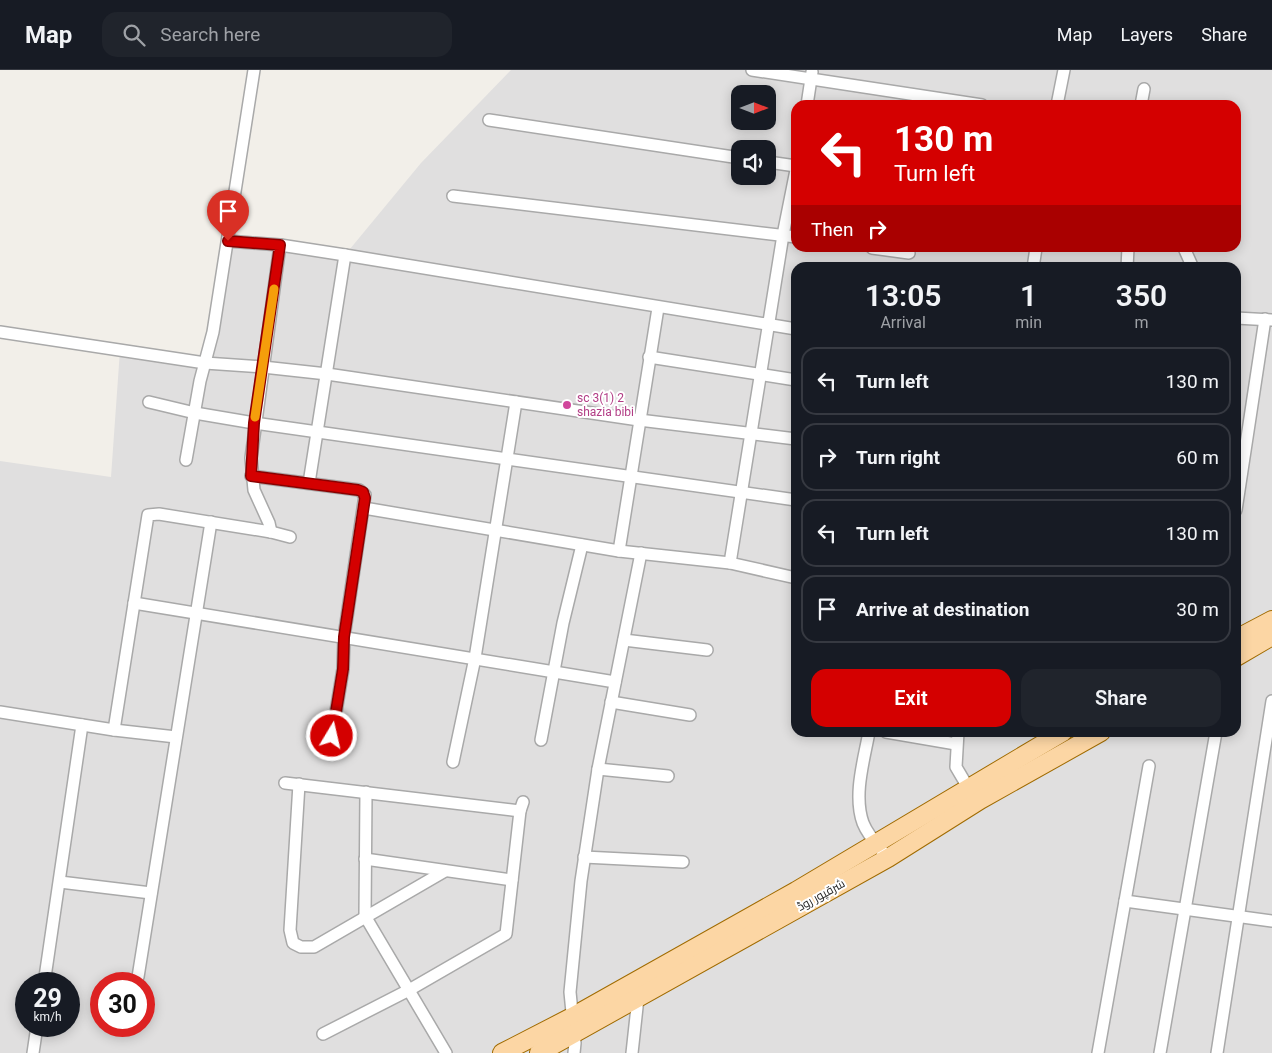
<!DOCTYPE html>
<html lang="en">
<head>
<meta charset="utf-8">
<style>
  body { margin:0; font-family:Roboto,Cairo,sans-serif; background:#20242c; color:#f1f3f6; height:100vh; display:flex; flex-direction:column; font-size:19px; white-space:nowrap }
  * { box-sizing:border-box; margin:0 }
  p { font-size:16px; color:#9ea1a6 }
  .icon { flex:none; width:28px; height:28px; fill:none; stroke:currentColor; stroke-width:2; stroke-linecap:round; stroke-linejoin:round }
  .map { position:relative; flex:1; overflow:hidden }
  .side { position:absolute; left:791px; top:192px; width:450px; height:475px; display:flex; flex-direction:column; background:#171b24; border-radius:15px; box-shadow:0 2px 12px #0003 }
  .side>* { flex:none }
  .top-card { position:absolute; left:791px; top:30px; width:450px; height:152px; border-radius:15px; box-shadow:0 2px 12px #0003; background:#d40000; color:#fff; overflow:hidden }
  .needle { width:32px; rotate:90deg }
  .buttons { position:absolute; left:731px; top:15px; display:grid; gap:10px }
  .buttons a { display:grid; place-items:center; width:45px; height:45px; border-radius:10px; background:#171b24; box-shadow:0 2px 12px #0003; font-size:25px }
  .speed { position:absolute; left:15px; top:902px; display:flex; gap:10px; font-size:25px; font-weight:700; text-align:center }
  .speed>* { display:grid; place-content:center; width:65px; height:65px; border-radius:50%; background:#171b24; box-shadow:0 2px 12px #0003; line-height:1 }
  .speed small { font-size:12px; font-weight:400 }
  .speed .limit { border:8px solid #d22; background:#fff; color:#111 }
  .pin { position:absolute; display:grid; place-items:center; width:42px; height:42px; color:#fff; margin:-51px -21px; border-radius:50% 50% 50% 0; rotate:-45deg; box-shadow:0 0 5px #0007 }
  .pin .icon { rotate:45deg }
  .me { position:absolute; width:55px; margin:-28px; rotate:9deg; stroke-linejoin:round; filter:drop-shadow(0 0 4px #0008) }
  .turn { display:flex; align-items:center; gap:18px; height:105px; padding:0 20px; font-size:22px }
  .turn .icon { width:65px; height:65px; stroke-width:2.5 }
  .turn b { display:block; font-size:35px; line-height:42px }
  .then { display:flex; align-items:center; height:48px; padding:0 20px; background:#0003; gap:10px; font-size:19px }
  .eta { display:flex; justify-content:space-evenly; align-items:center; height:85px; text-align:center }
  .eta b { font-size:30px; font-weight:600; line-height:35px }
  .action { display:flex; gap:10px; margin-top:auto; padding:10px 20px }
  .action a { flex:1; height:58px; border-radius:15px; background:#d40000; color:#fff; font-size:20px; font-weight:600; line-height:58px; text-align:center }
  .action a+a { background:#20242c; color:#f1f3f6 }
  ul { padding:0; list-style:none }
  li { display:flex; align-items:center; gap:15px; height:68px; margin:0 10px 8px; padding:0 10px; border:2px solid #363941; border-radius:15px }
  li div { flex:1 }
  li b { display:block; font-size:19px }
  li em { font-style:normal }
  header { display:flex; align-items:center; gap:30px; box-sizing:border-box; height:70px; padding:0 25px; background:#171b24; border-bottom:1px solid #363941 }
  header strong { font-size:24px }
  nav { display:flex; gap:28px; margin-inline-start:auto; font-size:18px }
  .search { width:350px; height:45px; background:#20242c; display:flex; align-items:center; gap:12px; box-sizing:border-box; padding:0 18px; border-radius:15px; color:#9ea1a6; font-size:19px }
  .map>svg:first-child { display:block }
  .residential { fill:#e0dfdf; fill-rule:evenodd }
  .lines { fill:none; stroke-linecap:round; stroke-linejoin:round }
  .minor-casing { stroke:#a9a9a9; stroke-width:14 }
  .primary-casing { stroke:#a06b00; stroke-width:20 }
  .minor { stroke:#fff; stroke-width:11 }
  .primary { stroke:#fcd6a4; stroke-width:18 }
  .route-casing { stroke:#8a0000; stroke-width:12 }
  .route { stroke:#d40000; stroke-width:9 }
  .slow { stroke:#f59e0b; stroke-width:9 }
  .hotel-dot { fill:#d1479c; stroke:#fff; stroke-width:2 }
  .labels { text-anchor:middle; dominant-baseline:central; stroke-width:4; stroke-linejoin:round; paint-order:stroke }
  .hotel-label { font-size:12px; fill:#b23c85; stroke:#fff; text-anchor:start }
  .street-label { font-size:12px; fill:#222; stroke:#fff }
</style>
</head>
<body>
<header>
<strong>Map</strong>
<div class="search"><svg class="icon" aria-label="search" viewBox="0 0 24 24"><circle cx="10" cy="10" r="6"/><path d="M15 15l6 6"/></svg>Search here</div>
<nav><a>Map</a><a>Layers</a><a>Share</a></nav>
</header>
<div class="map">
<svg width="1272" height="983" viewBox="0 0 1272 983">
  <rect width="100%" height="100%" fill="#f2efe9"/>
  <path class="residential" d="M511,0H1272V983H0V391L111,407L120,280L205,293L228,171L345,185L421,93ZM740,24H768V51H740ZM796,35H1236V178H796ZM740,79H768V106H740ZM796,198H1236V662H796ZM26,914H69V956H26ZM101,914H144V956H101Z"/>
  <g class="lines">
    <g class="minor-casing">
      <g id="minor">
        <path d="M752,0L982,35"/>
        <path d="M807,35L812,2"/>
        <path d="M1057,35L1064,0"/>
        <path d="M1141,35L1144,19"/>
        <path d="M489,50L740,88"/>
        <path d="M768,92L796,96"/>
        <path d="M453,126L796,167"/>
        <path d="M228,171L280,175L345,185L796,259"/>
        <path d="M872,178L909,183"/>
        <path d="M1184,178L1193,198"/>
        <path d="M1033,198L1036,178"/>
        <path d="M1127,198L1128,178"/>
        <path d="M1236,248L1272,250"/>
        <path d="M0,262L205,293L263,297L327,304L639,350L796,369"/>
        <path d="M649,287L796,310"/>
        <path d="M149,332L195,343L254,353L796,430"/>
        <path d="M186,390L200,311L213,262L254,0"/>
        <path d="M251,406L359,420L365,425L344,567L343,599L332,666"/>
        <path d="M309,413L345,185"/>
        <path d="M364,438L619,481L730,493L796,508"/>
        <path d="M1236,440L1265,249"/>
        <path d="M271,462L269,453L254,420L251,388L280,175"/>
        <path d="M619,481L658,238"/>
        <path d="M730,493L783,165L796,100"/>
        <path d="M134,533L615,612"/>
        <path d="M624,570L707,580"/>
        <path d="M611,632L690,645"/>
        <path d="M0,642L114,660L176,667"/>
        <path d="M114,660L148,445L159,444L271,462L290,467"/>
        <path d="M869,662C864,690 853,725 863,753C868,766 879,777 888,788"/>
        <path d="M886,662L956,674"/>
        <path d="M958,662L956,697L969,719"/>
        <path d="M541,670L563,553L582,475"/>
        <path d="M453,692L475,588L516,332"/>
        <path d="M598,699L668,706"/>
        <path d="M285,713L520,741"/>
        <path d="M299,714L290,860L293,873L301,877H314L445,801"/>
        <path d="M366,722L365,846L446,983"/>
        <path d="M584,787L683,792"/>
        <path d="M365,789L512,810"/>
        <path d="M60,812L151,823"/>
        <path d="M1125,831L1272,851"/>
        <path d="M138,907L211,452"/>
        <path d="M44,914L82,655"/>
        <path d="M323,964L409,920L506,864L520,741L523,732"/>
        <path d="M33,983L37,956"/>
        <path d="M574,983L575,973L570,922L581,811L598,699L641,483"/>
        <path d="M632,983L638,928"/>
        <path d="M1098,983L1149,696"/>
        <path d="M1160,983L1216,662"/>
        <path d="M1217,983L1272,631"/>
      </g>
    </g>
    <g class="primary-casing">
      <g id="primary">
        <path d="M1236,569L1272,550"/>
        <path d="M1236,587L1272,566"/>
        <path d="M502,983L572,947L796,821L1063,662"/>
        <path d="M539,983L888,788L980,730L1101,662"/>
      </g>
    </g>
    <use href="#minor" class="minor"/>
    <use href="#primary" class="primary"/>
  </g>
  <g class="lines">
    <g class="route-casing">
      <path id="route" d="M228,171L280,175L254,353L251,406L358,420L363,422L365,428L344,567L343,599L332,666"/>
    </g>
    <use href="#route" class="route"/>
    <path class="slow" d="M255,347L274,219"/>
  </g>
  <circle class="hotel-dot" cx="567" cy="335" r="5"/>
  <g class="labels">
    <g class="hotel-label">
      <text x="577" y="328">sc 3(1) 2<tspan x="577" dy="14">shazia bibi</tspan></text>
    </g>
    <g class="street-label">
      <text transform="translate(821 825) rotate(-29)">شرقپور روڈ</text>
    </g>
  </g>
</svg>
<div class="buttons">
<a><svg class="needle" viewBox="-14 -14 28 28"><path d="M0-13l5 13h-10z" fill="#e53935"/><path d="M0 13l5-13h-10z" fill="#9ea1a6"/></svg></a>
<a><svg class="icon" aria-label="sound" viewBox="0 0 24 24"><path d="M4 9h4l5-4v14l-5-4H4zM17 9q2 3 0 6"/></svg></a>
</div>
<div class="speed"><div>29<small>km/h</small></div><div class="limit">30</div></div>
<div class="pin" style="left:228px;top:171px;background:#d93025"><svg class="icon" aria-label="arrive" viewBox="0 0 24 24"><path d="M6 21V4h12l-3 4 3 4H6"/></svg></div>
<svg class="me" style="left:332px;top:666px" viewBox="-20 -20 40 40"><circle r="17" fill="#d40000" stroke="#fff" stroke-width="3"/><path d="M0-11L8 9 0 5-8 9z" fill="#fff"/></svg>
<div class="top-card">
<div class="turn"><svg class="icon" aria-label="left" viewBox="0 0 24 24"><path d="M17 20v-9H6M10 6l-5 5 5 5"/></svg><div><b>130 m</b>Turn left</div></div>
<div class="then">Then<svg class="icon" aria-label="right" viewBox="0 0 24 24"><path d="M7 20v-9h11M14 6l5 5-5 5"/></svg></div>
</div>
<section class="side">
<div class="eta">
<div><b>13:05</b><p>Arrival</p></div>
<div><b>1</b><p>min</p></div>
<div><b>350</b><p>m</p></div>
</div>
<ul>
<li><svg class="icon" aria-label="left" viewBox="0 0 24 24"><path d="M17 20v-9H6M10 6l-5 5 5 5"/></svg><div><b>Turn left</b></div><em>130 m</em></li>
<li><svg class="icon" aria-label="right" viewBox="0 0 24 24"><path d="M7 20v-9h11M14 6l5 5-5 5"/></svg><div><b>Turn right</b></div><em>60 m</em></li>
<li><svg class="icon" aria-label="left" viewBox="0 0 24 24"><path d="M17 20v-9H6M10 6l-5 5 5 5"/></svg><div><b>Turn left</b></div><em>130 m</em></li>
<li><svg class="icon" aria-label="arrive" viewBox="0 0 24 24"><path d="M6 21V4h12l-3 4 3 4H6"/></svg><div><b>Arrive at destination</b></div><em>30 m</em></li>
</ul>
<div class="action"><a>Exit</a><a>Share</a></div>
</section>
</div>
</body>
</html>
